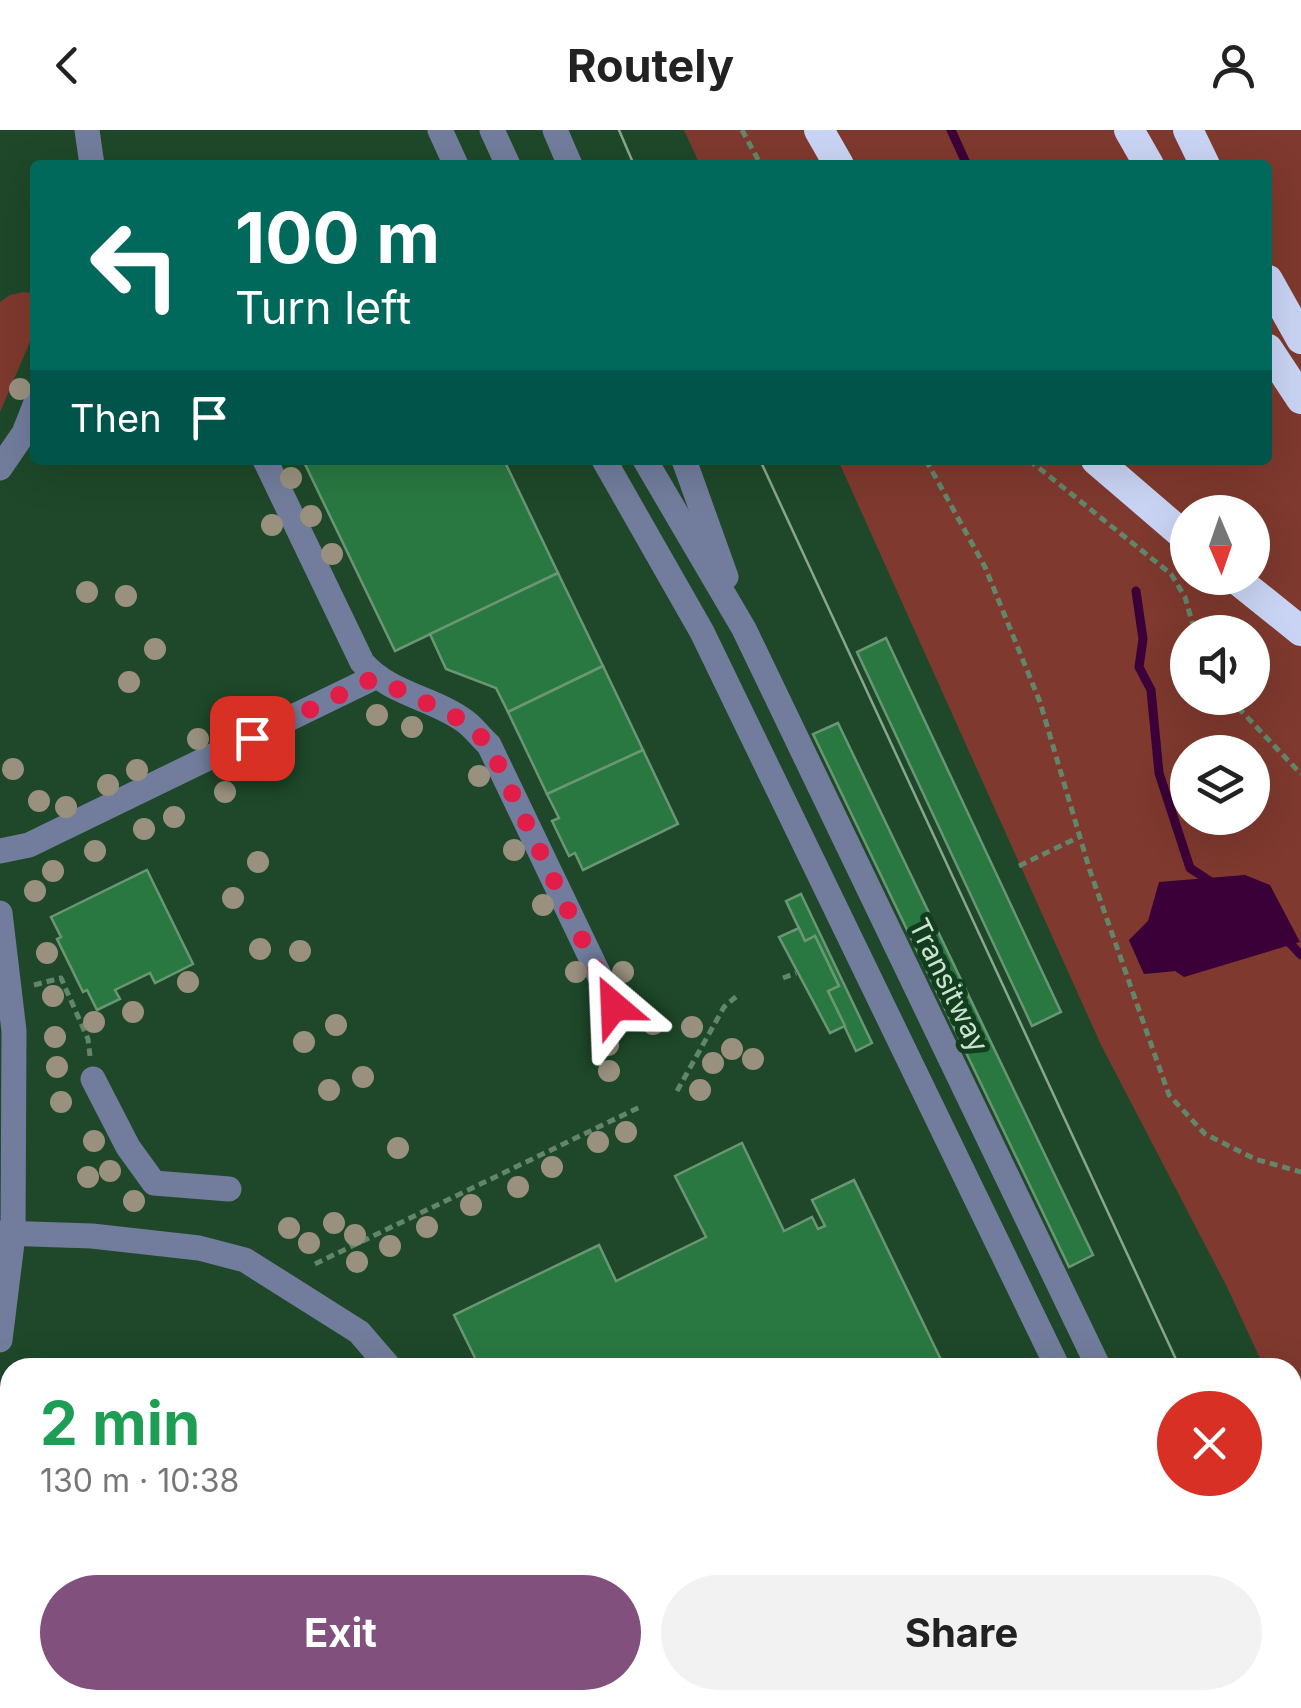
<!DOCTYPE html>
<html lang="en">
<head>
<meta charset="utf-8">
<style>
  body { margin:0; font-family:Inter,sans-serif; background:#f2f2f2; color:#222; height:100vh; display:flex; flex-direction:column; font-size:38px; white-space:nowrap }
  * { box-sizing:border-box; margin:0 }
  p { font-size:32px; color:#767676 }
  .icon { flex:none; width:55px; height:55px; fill:none; stroke:currentColor; stroke-width:2; stroke-linecap:round; stroke-linejoin:round }
  .map { position:relative; flex:1; overflow:hidden }
  .drawer { position:absolute; left:0px; top:1228px; width:1302px; height:352px; display:flex; flex-direction:column; background:#fff; border-radius:30px 30px 0 0; box-shadow:0 10px 40px #0002 }
  .drawer>* { flex:none }
  .top-card { position:absolute; left:30px; top:30px; width:1242px; height:305px; border-radius:10px; box-shadow:0 10px 40px #0002; background:#00695c; color:#fff; overflow:hidden }
  .needle { width:65px; rotate:178deg }
  .controls { position:absolute; left:1170px; top:365px; display:grid; gap:20px }
  .controls a { display:grid; place-items:center; width:100px; height:100px; border-radius:50%; background:#fff; box-shadow:0 10px 40px #0002; font-size:50px }
  .pin { position:absolute; display:grid; place-items:center; width:85px; height:85px; color:#fff; margin:-42px; border-radius:20px; box-shadow:0 5px 15px #0006 }
  .me { position:absolute; width:110px; margin:-55px; rotate:334deg; stroke-linejoin:round; filter:drop-shadow(0 0 8px #0008) }
  .turn { display:flex; align-items:center; gap:35px; height:210px; padding:0 40px; font-size:45px }
  .turn .icon { width:130px; height:130px; stroke-width:2.5 }
  .turn b { display:block; font-size:70px; line-height:85px }
  .then { display:flex; align-items:center; height:95px; padding:0 40px; background:#0003; gap:20px; font-size:38px }
  .round { display:grid; place-items:center; flex:none; width:105px; height:105px; border-radius:52px; background:#f2f2f2 }
  .summary { display:flex; align-items:center; justify-content:space-between; height:170px; padding:0 40px }
  h1 { font-size:60px; font-weight:700; line-height:75px; color:#1e9e55 }
  .button { display:flex; gap:20px; margin-top:auto; padding:20px 40px }
  .button a { flex:1; height:115px; border-radius:60px; background:#81507d; color:#fff; font-size:40px; font-weight:700; line-height:115px; text-align:center }
  .button a+a { background:#f2f2f2; color:#222 }
  header { display:flex; justify-content:space-between; align-items:center; height:130px; padding:0 40px; background:#fff; font-size:45px; font-weight:700 }
  .map>svg:first-child { display:block }
  .green { fill:#7f392e; fill-rule:evenodd }
  .water { fill:#3b0038 }
  .lines { fill:none; stroke-linecap:round; stroke-linejoin:round }
  .stream { stroke:#3b0038; stroke-width:9 }
  .building { fill:#297842; stroke:#6b9674; stroke-width:2.5 }
  .path { stroke:#62856b; stroke-width:5; stroke-dasharray:8 5; stroke-linecap:butt }
  .minor { stroke:#727d9d; stroke-width:25 }
  .highway { stroke:#c9d4f4; stroke-width:30 }
  .tram { stroke:#88a78f; stroke-width:2.5 }
  .tree { fill:#99917e }
  .route { stroke:#e11d48; stroke-width:18; stroke-dasharray:0 32.4 }
  .labels { text-anchor:middle; dominant-baseline:central; stroke-width:10; stroke-linejoin:round; paint-order:stroke }
  .street-label { font-size:28px; fill:#cce3d0; stroke:#123d1f }
</style>
</head>
<body>
<header><svg class="icon" aria-label="back" viewBox="0 0 24 24"><path d="M15 5l-7 7 7 7"/></svg>Routely<svg class="icon" aria-label="person" viewBox="0 0 24 24"><circle cx="12" cy="8" r="4"/><path d="M4 21q1-7 8-7t8 7"/></svg></header>
<div class="map">
<svg width="1301" height="1578" viewBox="0 0 1301 1578">
  <rect width="100%" height="100%" fill="#1e4829"/>
  <g class="green">
    <path d="M684,0H1301V1318L1293,1299L1292,1238L1264,1237L1227,1157L1101,915L838,330H1268V35H700ZM1188,382H1252V448H1188ZM1188,502H1252V568H1188ZM1188,622H1252V688H1188ZM1148,791L1175,841L1144,844L1129,811Z"/>
    <path d="M24,162L35,164V200L0,282V172L10,165Z"/>
  </g>
  <path class="water" d="M1245,745L1270,755L1300,812L1184,847L1175,841L1144,844L1129,810L1148,791L1159,752Z"/>
  <g class="lines">
    <g class="stream">
      <path d="M951,0L967,35"/>
      <path d="M1136,461L1143,509L1139,537L1151,560L1159,643L1190,738L1211,752"/>
      <path d="M1286,809L1301,825"/>
    </g>
  </g>
  <g class="building">
    <path d="M303,330H504L558,443L395,521Z"/>
    <path d="M558,443L603,536L508,582L496,558L446,539L430,504Z"/>
    <path d="M886,508L1061,882L1032,896L857,522Z"/>
    <path d="M603,536L643,620L547,664L508,582Z"/>
    <path d="M838,593L1093,1125L1069,1137L813,604Z"/>
    <path d="M643,620L678,694L583,740L575,723L569,726L552,691L559,688L547,664Z"/>
    <path d="M147,740L193,834L155,853L150,843L115,860L120,869L97,880L87,860L83,862L57,809L61,807L51,787Z"/>
    <path d="M801,764L872,913L856,921L828,861L839,856L815,806L805,811L786,771Z"/>
    <path d="M799,798L805,811L815,806L839,856L828,861L845,896L830,903L779,807Z"/>
    <path d="M742,1013L784,1101L812,1087L818,1099L825,1096L812,1070L854,1050L945,1238H480L454,1185L599,1115L616,1151L706,1107L675,1046Z"/>
    <path d="M627,1570H1048L1052,1578H631Z"/>
  </g>
  <g class="lines">
    <g class="path">
      <path d="M742,0L761,35"/>
      <path d="M926,330L985,437L1040,572L1090,741L1169,965L1205,1004L1255,1029L1301,1042"/>
      <path d="M1029,330L1171,444L1185,467L1195,502"/>
      <path d="M1229,568L1301,644"/>
      <path d="M1019,736L1079,707"/>
      <path d="M783,848L796,843"/>
      <path d="M34,855L61,848L88,909L90,926"/>
      <path d="M677,961L724,877L738,865"/>
      <path d="M315,1134L642,976"/>
    </g>
    <g class="minor">
      <path d="M87,0L92,35"/>
      <path d="M440,0L456,35"/>
      <path d="M492,0L508,35"/>
      <path d="M555,0L570,35"/>
      <path d="M265,330L362,532C390,565 433,567 466,592C474,598 481,608 489,615L614,876"/>
      <path d="M604,330L702,502L1058,1238"/>
      <path d="M645,330L744,499L1099,1238"/>
      <path d="M684,330L726,447"/>
      <path d="M0,338L24,303L35,275"/>
      <path d="M0,721L29,715L375,547"/>
      <path d="M0,783L14,901L13,1105L0,1210"/>
      <path d="M93,949L128,1017L154,1053L229,1059"/>
      <path d="M0,1103L92,1106L199,1118L245,1130L359,1202L390,1238"/>
      <path d="M10,1475L5,1505L10,1521"/>
      <path d="M31,1570L35,1578"/>
      <path d="M575,1570L576,1578"/>
      <path d="M1240,1570L1244,1578"/>
    </g>
    <g class="highway">
      <path d="M819,0L839,35"/>
      <path d="M1129,0L1149,35"/>
      <path d="M1188,0L1205,35"/>
      <path d="M1268,150L1301,209"/>
      <path d="M1268,219L1301,269"/>
      <path d="M1096,330L1188,409"/>
      <path d="M1235,448L1301,501"/>
    </g>
    <g class="tram">
      <path d="M619,0L634,35"/>
      <path d="M760,330L1180,1238"/>
      <path d="M1292,1481L1301,1500"/>
    </g>
  </g>
  <g class="tree">
    <circle cx="20" cy="259" r="11"/>
    <circle cx="291" cy="348" r="11"/>
    <circle cx="311" cy="386" r="11"/>
    <circle cx="272" cy="395" r="11"/>
    <circle cx="332" cy="424" r="11"/>
    <circle cx="87" cy="462" r="11"/>
    <circle cx="126" cy="466" r="11"/>
    <circle cx="155" cy="519" r="11"/>
    <circle cx="129" cy="552" r="11"/>
    <circle cx="377" cy="585" r="11"/>
    <circle cx="412" cy="597" r="11"/>
    <circle cx="198" cy="609" r="11"/>
    <circle cx="13" cy="639" r="11"/>
    <circle cx="137" cy="640" r="11"/>
    <circle cx="479" cy="646" r="11"/>
    <circle cx="108" cy="655" r="11"/>
    <circle cx="225" cy="662" r="11"/>
    <circle cx="39" cy="671" r="11"/>
    <circle cx="66" cy="677" r="11"/>
    <circle cx="174" cy="687" r="11"/>
    <circle cx="144" cy="699" r="11"/>
    <circle cx="514" cy="720" r="11"/>
    <circle cx="95" cy="721" r="11"/>
    <circle cx="258" cy="732" r="11"/>
    <circle cx="53" cy="741" r="11"/>
    <circle cx="35" cy="761" r="11"/>
    <circle cx="233" cy="768" r="11"/>
    <circle cx="543" cy="775" r="11"/>
    <circle cx="260" cy="819" r="11"/>
    <circle cx="300" cy="821" r="11"/>
    <circle cx="47" cy="823" r="11"/>
    <circle cx="576" cy="842" r="11"/>
    <circle cx="623" cy="842" r="11"/>
    <circle cx="188" cy="852" r="11"/>
    <circle cx="53" cy="866" r="11"/>
    <circle cx="133" cy="882" r="11"/>
    <circle cx="94" cy="892" r="11"/>
    <circle cx="653" cy="894" r="11"/>
    <circle cx="336" cy="895" r="11"/>
    <circle cx="692" cy="897" r="11"/>
    <circle cx="55" cy="907" r="11"/>
    <circle cx="304" cy="912" r="11"/>
    <circle cx="608" cy="915" r="11"/>
    <circle cx="732" cy="919" r="11"/>
    <circle cx="753" cy="929" r="11"/>
    <circle cx="713" cy="933" r="11"/>
    <circle cx="57" cy="937" r="11"/>
    <circle cx="609" cy="941" r="11"/>
    <circle cx="363" cy="947" r="11"/>
    <circle cx="329" cy="960" r="11"/>
    <circle cx="700" cy="960" r="11"/>
    <circle cx="61" cy="972" r="11"/>
    <circle cx="626" cy="1002" r="11"/>
    <circle cx="94" cy="1011" r="11"/>
    <circle cx="598" cy="1012" r="11"/>
    <circle cx="398" cy="1018" r="11"/>
    <circle cx="552" cy="1037" r="11"/>
    <circle cx="110" cy="1041" r="11"/>
    <circle cx="88" cy="1047" r="11"/>
    <circle cx="518" cy="1057" r="11"/>
    <circle cx="134" cy="1071" r="11"/>
    <circle cx="471" cy="1075" r="11"/>
    <circle cx="334" cy="1093" r="11"/>
    <circle cx="427" cy="1097" r="11"/>
    <circle cx="289" cy="1098" r="11"/>
    <circle cx="355" cy="1105" r="11"/>
    <circle cx="309" cy="1113" r="11"/>
    <circle cx="390" cy="1116" r="11"/>
    <circle cx="357" cy="1132" r="11"/>
  </g>
  <g class="lines">
    <path class="route" d="M252,608L374,548L466,592L489,615L614,876"/>
  </g>
  <g class="labels">
    <g class="street-label">
      <text transform="translate(949 855) rotate(64)">Transitway</text>
    </g>
  </g>
</svg>
<div class="controls">
<a><svg class="needle" viewBox="-14 -14 28 28"><path d="M0-13l5 13h-10z" fill="#e53935"/><path d="M0 13l5-13h-10z" fill="#767676"/></svg></a>
<a><svg class="icon" aria-label="sound" viewBox="0 0 24 24"><path d="M4 9h4l5-4v14l-5-4H4zM17 9q2 3 0 6"/></svg></a>
<a><svg class="icon" aria-label="layers" viewBox="0 0 24 24"><path d="M12 4l9 5-9 5-9-5zM3 14l9 5 9-5"/></svg></a>
</div>
<div class="pin" style="left:252px;top:608px;background:#d93025"><svg class="icon" aria-label="arrive" viewBox="0 0 24 24"><path d="M6 21V4h12l-3 4 3 4H6"/></svg></div>
<svg class="me" style="left:614px;top:876px" viewBox="-20 -20 40 40"><path d="M0-17L14 15 0 8-14 15z" fill="#e11d48" stroke="#fff" stroke-width="4"/></svg>
<div class="top-card">
<div class="turn"><svg class="icon" aria-label="left" viewBox="0 0 24 24"><path d="M17 20v-9H6M10 6l-5 5 5 5"/></svg><div><b>100 m</b>Turn left</div></div>
<div class="then">Then<svg class="icon" aria-label="arrive" viewBox="0 0 24 24"><path d="M6 21V4h12l-3 4 3 4H6"/></svg></div>
</div>
<section class="drawer">
<div class="summary"><div><h1>2 min</h1><p>130 m · 10:38</p></div><a class="round" style="background:#d93025;color:#fff"><svg class="icon" aria-label="close" viewBox="0 0 24 24"><path d="M6 6l12 12M18 6L6 18"/></svg></a></div>
<div class="button"><a>Exit</a><a>Share</a></div>
</section>
</div>
</body>
</html>
